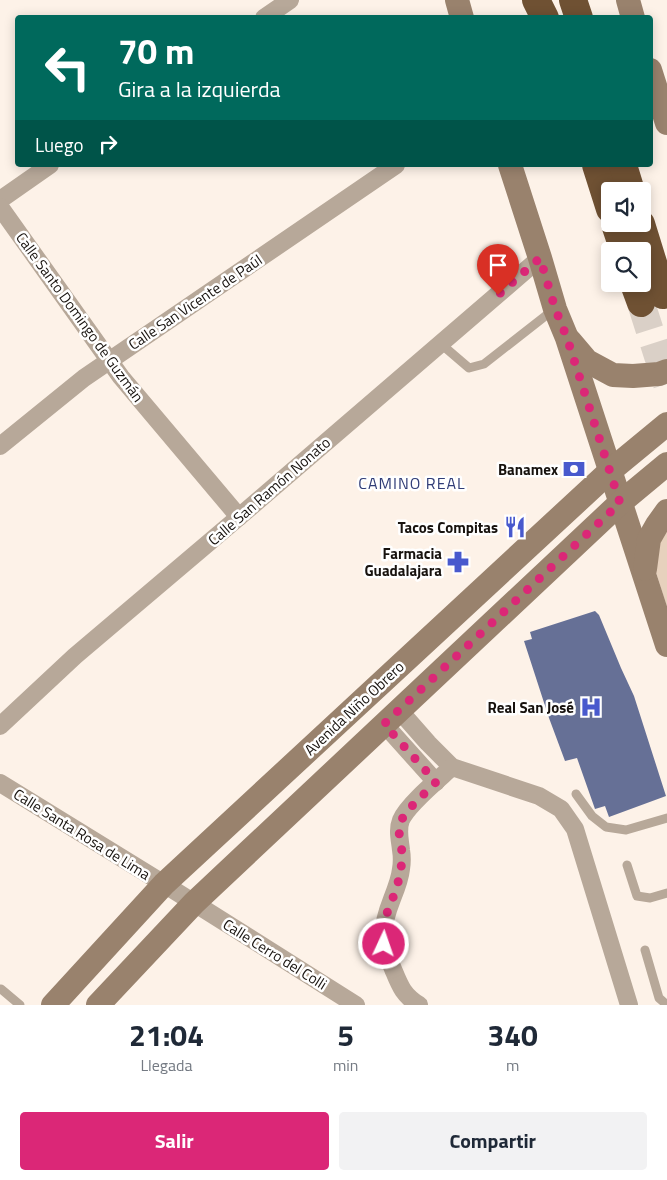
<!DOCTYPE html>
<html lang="es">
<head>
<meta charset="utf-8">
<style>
  body { margin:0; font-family:"Titillium Web",sans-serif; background:#f2f2f3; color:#1f2937; height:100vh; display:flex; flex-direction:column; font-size:19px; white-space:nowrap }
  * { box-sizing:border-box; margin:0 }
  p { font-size:16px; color:#747a83 }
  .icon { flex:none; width:28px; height:28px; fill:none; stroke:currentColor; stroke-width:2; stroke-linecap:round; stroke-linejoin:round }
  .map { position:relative; height:1005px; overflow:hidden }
  .side { display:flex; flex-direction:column; background:#fff; flex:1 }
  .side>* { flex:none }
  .top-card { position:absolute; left:15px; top:15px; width:638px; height:152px; border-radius:5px; box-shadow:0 2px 12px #0003; background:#00695c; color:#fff; overflow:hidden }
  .tools { position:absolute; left:601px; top:182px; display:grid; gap:10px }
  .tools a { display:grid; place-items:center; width:50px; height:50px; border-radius:5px; background:#fff; box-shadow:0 2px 12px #0003; font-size:25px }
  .pin { position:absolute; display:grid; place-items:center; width:42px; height:42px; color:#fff; margin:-51px -21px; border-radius:50% 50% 50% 0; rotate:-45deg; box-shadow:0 0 5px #0007 }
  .pin .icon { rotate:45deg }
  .me { position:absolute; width:55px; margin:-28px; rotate:3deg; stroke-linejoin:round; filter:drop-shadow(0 0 4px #0008) }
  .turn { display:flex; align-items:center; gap:18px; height:105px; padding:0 20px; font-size:22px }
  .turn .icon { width:65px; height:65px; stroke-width:2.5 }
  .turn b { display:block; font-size:35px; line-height:42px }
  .then { display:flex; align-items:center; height:48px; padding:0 20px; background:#0003; gap:10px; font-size:19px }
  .eta { display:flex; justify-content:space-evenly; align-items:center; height:85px; text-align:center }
  .eta b { font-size:30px; font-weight:700; line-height:35px }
  .primary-button { display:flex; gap:10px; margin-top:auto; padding:10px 20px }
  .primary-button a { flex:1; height:58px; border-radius:5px; background:#db2777; color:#fff; font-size:20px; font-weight:700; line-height:58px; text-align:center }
  .primary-button a+a { background:#f2f2f3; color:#1f2937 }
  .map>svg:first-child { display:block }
  .green { fill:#e7d1bd }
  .building { fill:#667096 }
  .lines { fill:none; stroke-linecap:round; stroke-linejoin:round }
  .highway-tunnel { stroke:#dad0c7; stroke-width:28; stroke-dasharray:28 14; stroke-linecap:butt }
  .lane { stroke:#b7a899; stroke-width:9 }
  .street { stroke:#b7a899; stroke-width:18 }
  .secondary { stroke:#99826d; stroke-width:24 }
  .highway { stroke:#6f5133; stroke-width:28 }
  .route { stroke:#db2777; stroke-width:9; stroke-dasharray:0 16.2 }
  .labels { text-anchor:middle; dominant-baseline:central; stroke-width:5; stroke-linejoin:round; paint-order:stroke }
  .street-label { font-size:15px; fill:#17120e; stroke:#fff }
  .poi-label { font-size:15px; font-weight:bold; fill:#17120e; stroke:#fff; text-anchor:end }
  .neighbourhood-label { font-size:16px; letter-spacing:1px; fill:#303c76; stroke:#fff }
</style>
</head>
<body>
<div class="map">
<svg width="667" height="1005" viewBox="0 0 667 1005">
  <rect width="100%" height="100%" fill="#fdf2e8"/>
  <path class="green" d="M667,520V607L653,563Z"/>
  <path class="building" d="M595,611L599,615L621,668L634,696L666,796L609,817L605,806L595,809L577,758L565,761L549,718L524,641L532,639L530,632Z"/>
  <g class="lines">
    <path class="highway-tunnel" d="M641,303L667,384"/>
    <g class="lane">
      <path d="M441,344L469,368L484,364L553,310"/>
      <path d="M576,794L592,816L606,827L626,830L667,818"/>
      <path d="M627,865L637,896L650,898L667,893"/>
      <path d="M645,950L659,998L667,1005"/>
      <path d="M1,989L20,1005"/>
    </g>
    <g class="street">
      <path d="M264,18L290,0"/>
      <path d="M0,200L50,165"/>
      <path d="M0,207L121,377L239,517"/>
      <path d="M0,446L84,378L396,165"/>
      <path d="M399,710L428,743L452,767L539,796L561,809L575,829L629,1005"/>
      <path d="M384,724L436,782"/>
      <path d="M0,726L75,656L239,517L540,258"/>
      <path d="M0,783L164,884L356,1005"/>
      <path d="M419,1005C403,995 400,986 393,969C380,941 381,927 392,899C396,889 400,879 401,869C402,863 402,856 401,850C400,840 397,830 401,820C408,804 439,779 452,767"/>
    </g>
    <g class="secondary">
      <path d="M457,0L462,18"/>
      <path d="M628,0L633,18"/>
      <path d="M650,70L667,123"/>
      <path d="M510,165L540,258L555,309L567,338L667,645"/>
      <path d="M570,341L587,361L613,375L633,376L659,374L667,371"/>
      <path d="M645,569L649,539L657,525L667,511"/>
      <path d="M53,1005L164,884L610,471L667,424"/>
      <path d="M98,1005L194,903L620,503L667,464"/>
    </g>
    <g class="highway">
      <path d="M536,0L545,18"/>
      <path d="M573,0L579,18"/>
      <path d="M596,165L610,209"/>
      <path d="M623,165L631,191"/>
      <path d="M615,224L624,251"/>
      <path d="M641,224L663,295"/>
      <path d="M634,284L641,303"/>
    </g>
  </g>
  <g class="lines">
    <path class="route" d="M384,944L383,927L388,910L396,890L401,871L402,852L399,832L401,821L406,812L436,782L384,724L620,503L567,338L555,308L540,258L498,295"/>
  </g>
  <defs>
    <g id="bank-bare" transform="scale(1.725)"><path d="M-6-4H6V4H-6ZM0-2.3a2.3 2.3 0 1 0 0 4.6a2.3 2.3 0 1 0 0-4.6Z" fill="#4859cd" stroke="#fff" stroke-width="2.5" paint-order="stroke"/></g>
    <g id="restaurant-bare" transform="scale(1.725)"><path d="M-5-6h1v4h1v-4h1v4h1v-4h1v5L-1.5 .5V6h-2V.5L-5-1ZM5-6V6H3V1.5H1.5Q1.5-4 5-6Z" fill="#4859cd" stroke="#fff" stroke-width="2.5" paint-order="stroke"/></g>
    <g id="pharmacy-bare" transform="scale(1.725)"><path d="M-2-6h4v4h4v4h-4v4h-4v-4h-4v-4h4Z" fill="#4859cd" stroke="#fff" stroke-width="2.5" paint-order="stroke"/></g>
    <g id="hospital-bare" transform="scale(1.725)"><path d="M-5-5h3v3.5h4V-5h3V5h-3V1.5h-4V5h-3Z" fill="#4859cd" stroke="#fff" stroke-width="2.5" paint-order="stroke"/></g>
  </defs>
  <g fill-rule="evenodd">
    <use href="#bank-bare" x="574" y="469"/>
    <use href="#restaurant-bare" x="515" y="527"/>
    <use href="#pharmacy-bare" x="458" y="562"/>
    <use href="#hospital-bare" x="591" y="707"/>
  </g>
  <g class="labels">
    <g class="street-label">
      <text transform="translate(195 302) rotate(-34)">Calle San Vicente de Paúl</text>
      <text transform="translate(80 317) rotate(54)">Calle Santo Domingo de Guzmán</text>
      <text transform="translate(269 491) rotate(-41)">Calle San Ramón Nonato</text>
      <text transform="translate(354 708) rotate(-43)">Avenida Niño Obrero</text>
      <text transform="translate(82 834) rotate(32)">Calle Santa Rosa de Lima</text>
      <text transform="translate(275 954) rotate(32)">Calle Cerro del Colli</text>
    </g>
    <g class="poi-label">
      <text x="558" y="469">Banamex</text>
      <text x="498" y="527">Tacos Compitas</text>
      <text x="442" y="553">Farmacia<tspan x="442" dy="17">Guadalajara</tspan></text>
      <text x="574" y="707">Real San José</text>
    </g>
    <g class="neighbourhood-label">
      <text x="412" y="483">CAMINO REAL</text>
    </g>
  </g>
</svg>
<div class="tools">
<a><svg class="icon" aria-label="sound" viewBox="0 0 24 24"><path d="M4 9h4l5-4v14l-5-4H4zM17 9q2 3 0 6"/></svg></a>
<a><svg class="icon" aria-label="search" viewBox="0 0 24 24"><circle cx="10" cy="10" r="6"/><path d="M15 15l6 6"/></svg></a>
</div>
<div class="pin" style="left:498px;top:295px;background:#d93025"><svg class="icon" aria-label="arrive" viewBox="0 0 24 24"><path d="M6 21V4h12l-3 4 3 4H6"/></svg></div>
<svg class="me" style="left:384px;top:944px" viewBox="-20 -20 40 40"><circle r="17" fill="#db2777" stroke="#fff" stroke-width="3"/><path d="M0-11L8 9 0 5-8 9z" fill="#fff"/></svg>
<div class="top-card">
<div class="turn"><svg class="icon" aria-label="left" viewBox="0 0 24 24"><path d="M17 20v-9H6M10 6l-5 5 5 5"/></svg><div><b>70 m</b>Gira a la izquierda</div></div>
<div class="then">Luego<svg class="icon" aria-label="right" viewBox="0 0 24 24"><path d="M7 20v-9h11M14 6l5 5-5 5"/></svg></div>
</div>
</div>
<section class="side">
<div class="eta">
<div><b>21:04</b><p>Llegada</p></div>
<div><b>5</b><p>min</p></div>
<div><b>340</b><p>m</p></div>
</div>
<div class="primary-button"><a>Salir</a><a>Compartir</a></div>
</section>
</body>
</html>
